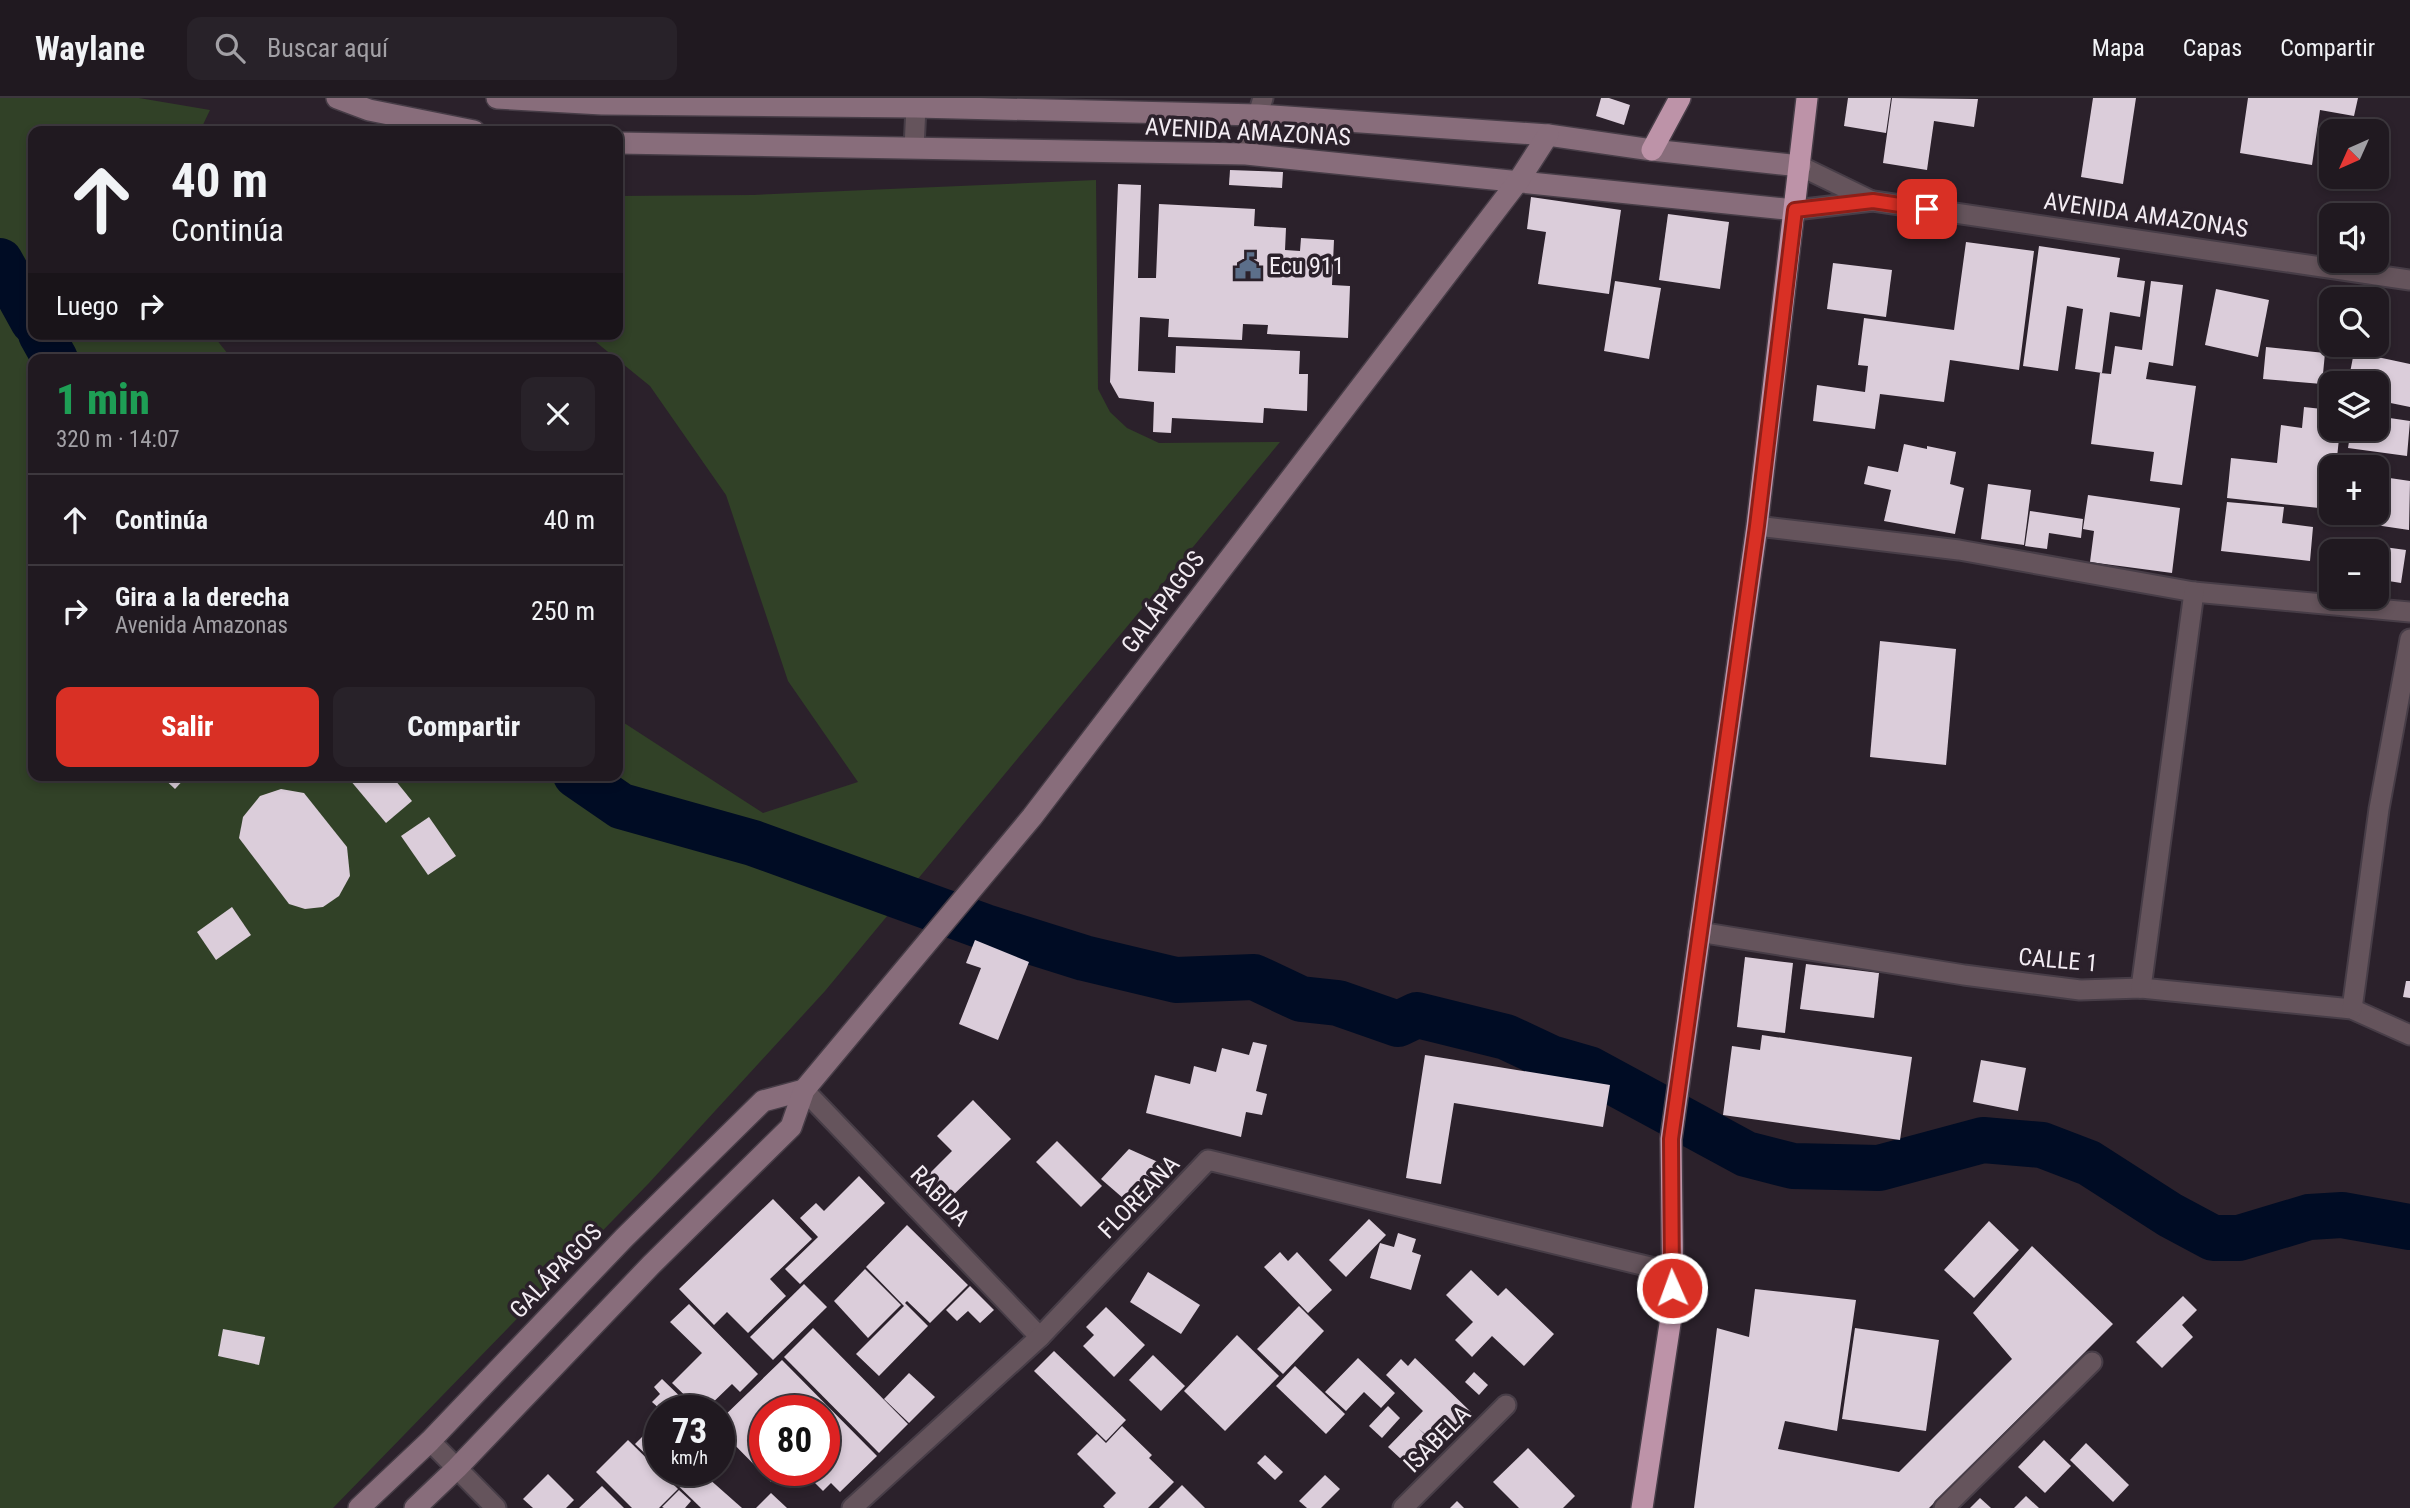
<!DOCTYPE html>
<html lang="es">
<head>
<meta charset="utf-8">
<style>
  body { margin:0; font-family:"Roboto Condensed",sans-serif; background:#282229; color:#f1f3f6; height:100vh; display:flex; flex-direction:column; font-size:26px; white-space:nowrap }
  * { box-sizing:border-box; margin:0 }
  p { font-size:23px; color:#a2a0a5 }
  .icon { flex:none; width:38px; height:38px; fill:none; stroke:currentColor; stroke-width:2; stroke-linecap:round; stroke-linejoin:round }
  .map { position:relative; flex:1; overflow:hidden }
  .drawer { position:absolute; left:28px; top:256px; width:595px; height:427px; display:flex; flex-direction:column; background:#201920; border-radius:14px; box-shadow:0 4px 10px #0003,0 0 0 2px #3d383e }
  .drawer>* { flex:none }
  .banner { position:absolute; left:28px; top:28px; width:595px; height:214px; border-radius:14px; box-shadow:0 4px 10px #0003,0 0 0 2px #3d383e; background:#201920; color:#f1f3f6; overflow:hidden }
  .needle { width:46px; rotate:225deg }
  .controls { position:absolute; left:2319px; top:21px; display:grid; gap:14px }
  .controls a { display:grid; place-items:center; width:70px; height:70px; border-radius:14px; background:#201920; box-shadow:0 4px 10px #0003,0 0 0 2px #3d383e; font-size:35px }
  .speed { position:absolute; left:644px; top:1297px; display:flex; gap:14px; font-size:35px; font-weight:700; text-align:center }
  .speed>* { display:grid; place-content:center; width:91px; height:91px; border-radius:50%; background:#201920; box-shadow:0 4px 10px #0003,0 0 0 2px #3d383e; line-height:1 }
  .speed small { font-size:18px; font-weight:400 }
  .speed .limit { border:10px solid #d22; background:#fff; color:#111 }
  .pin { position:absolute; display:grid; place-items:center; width:60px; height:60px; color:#fff; margin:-30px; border-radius:14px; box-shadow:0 4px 10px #0006 }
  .me { position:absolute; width:77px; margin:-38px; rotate:358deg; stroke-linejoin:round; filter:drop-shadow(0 0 5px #0008) }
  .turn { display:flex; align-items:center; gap:24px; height:147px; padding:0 28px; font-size:32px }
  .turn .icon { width:91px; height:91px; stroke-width:2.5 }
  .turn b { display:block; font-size:49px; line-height:60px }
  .then { display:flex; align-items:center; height:66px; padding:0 28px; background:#0003; gap:14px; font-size:26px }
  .round { display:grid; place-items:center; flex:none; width:74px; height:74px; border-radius:14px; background:#282229 }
  .overview { display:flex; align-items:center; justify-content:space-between; height:119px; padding:0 28px }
  h1 { font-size:42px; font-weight:800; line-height:52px; color:#1e9e55 }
  .cta { display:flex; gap:14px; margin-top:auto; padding:14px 28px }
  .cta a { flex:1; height:80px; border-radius:14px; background:#d93025; color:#fff; font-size:28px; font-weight:800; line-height:80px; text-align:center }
  .cta a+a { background:#282229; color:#f1f3f6 }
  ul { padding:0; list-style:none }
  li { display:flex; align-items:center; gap:21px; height:91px; padding:0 28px; border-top:2px solid #3d383e }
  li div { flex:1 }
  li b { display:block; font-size:26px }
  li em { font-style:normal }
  header { display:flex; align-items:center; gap:42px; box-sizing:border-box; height:98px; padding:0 35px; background:#201920; border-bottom:2px solid #3d383e }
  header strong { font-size:33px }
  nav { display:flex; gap:38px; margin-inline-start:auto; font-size:24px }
  .search { width:490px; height:63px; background:#282229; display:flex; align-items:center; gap:18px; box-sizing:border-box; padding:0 24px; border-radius:14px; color:#a2a0a5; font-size:26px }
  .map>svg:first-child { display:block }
  .green { fill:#314127 }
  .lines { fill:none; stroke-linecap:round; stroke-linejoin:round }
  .river { stroke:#000c24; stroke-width:46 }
  .building { fill:#dbcdda }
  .street-casing { stroke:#473d47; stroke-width:23 }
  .secondary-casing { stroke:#473d47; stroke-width:24 }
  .highway-casing { stroke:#473d47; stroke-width:24 }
  .street { stroke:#65545c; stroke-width:19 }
  .secondary { stroke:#886d7b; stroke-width:21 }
  .highway { stroke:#bd93a8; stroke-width:21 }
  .route-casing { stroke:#8d1f18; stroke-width:18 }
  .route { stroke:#d93025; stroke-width:12 }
  .labels { text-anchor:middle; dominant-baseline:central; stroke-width:7; stroke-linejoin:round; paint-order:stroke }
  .street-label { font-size:24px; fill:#f3ecf3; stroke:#2b212b }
  .poi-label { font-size:24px; fill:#f3ecf3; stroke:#2b212b; text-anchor:start }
</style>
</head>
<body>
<header>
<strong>Waylane</strong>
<div class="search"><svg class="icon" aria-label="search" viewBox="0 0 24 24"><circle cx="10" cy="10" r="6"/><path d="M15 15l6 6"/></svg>Buscar aquí</div>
<nav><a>Mapa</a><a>Capas</a><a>Compartir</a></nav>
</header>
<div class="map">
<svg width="2410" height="1410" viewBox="0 0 2410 1410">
  <rect width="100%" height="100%" fill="#2b212b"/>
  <path class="green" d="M0,0H139L210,12L200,33H33V236H212L232,261H33V677H618V621L763,715L858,684L788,583L726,397L650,288L586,236H618V98L753,97L1096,82L1098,291L1110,314L1127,330L1159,345L1280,344L825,893L649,1085L333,1410H0Z"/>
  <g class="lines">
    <g class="river">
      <path d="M0,163L33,223"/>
      <path d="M41,236L55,261"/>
      <path d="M576,677L621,708L753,745L985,829L1084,860L1176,882L1254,879L1301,901L1338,905L1398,926L1417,917L1506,939L1551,960L1589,971L1746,1056L1793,1068L1879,1070L1983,1042L2042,1047L2089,1065L2170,1117L2213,1140H2239L2309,1119L2342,1117L2410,1129"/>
    </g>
  </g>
  <g class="building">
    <path d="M1601,0H1609L1630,7L1624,27L1596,18Z"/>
    <path d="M1848,0H1891L1886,35L1844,28Z"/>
    <path d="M1892,0L1978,1L1974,29L1934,23L1927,72L1883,65Z"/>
    <path d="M2093,0H2136L2123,86L2081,79Z"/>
    <path d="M2248,0H2358L2354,18L2320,12L2312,67L2240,55Z"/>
    <path d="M1230,72L1283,74L1282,90L1229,87Z"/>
    <path d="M1118,86L1141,87L1138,180H1156L1159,106L1255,111L1254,128L1286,130L1285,152L1300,153L1301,140L1334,142L1332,187L1350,188L1348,240L1267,236L1268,227L1243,226L1242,242L1168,239L1169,221L1140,219L1138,273L1175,275L1176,248L1300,253L1299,276H1308L1307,313L1264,310L1263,325L1172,320L1171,335L1153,334L1154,304L1119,300L1110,284Z"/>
    <path d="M1531,99L1621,112L1609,196L1538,186L1546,134L1527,131Z"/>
    <path d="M1668,116L1729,124L1720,191L1659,182Z"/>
    <path d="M1966,144L2034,153L2019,272L1950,262L1944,304L1880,296L1875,331L1813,323L1817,287L1865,294L1868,268L1858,267L1864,220L1954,232Z"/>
    <path d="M2039,148L2120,160L2117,179L2145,183L2140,219L2110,214L2102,275L2075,271L2083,211L2067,208L2058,273L2023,268Z"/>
    <path d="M1833,165L1892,172L1886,219L1827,211Z"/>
    <path d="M1615,183L1661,190L1649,261L1604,253Z"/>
    <path d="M2151,183L2183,187L2173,268L2149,264L2146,281L2196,288L2182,387L2150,383L2154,354L2091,346L2100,275L2111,276L2115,248L2142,252Z"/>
    <path d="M2216,191L2269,202L2258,259L2205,247Z"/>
    <path d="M2266,249L2325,255L2322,286L2263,281Z"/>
    <path d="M2354,254L2410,266V309L2376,302V285H2348Z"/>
    <path d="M2304,309L2331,312V331H2340L2336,369H2323L2319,410L2227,400L2231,360L2277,365L2281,327L2302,330Z"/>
    <path d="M2376,318L2410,323L2407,358L2348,350L2351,331H2376Z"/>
    <path d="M1904,346L1927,351V348L1956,354L1950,386L1964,390L1955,436L1884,423L1891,392L1864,386L1868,368L1898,374Z"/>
    <path d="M2376,378L2410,383L2409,432L2362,425L2364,415H2376Z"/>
    <path d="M1988,386L2031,392L2024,447L1981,441Z"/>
    <path d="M2088,397L2180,410L2172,475L2090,464L2094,433L2083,431Z"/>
    <path d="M2227,404L2284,409L2282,425L2313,429L2310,463L2221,453Z"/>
    <path d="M2030,413L2083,421L2081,440L2049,435L2047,451L2025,448Z"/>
    <path d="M2362,446L2406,452L2401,485L2376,481V453H2361Z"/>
    <path d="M1880,543L1956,551L1946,667L1870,659Z"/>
    <path d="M160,677H188L175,691Z"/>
    <path d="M355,677H391L412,703L386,725L350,682Z"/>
    <path d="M281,691L304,695L347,749L350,778L339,798L323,809L305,811L289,806L239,740L243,719L260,698Z"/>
    <path d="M429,719L456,758L428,777L401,738Z"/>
    <path d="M232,809L251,837L216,862L197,834Z"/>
    <path d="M975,842L1029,864L998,942L959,926L981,870L966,865Z"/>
    <path d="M1745,859L1793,865L1785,935L1737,929Z"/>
    <path d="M1806,866L1879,875L1874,920L1800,911Z"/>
    <path d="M2406,883H2410V900L2403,899Z"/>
    <path d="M1762,937L1912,959L1900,1042L1723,1017L1732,948L1760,952Z"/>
    <path d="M1253,944L1267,947L1256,993L1267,996L1262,1017L1246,1014L1241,1039L1146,1015L1155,977L1190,986L1194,968L1216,974L1222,950L1249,957Z"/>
    <path d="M1425,957L1610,987L1603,1029L1454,1005L1441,1086L1406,1080Z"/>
    <path d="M1981,962L2026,970L2018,1013L1973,1004Z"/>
    <path d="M973,1002L1011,1041L945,1105L923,1082L952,1053L937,1038Z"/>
    <path d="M1057,1043L1102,1088L1081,1109L1036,1064Z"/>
    <path d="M1129,1051L1167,1068L1131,1107L1101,1081Z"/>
    <path d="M859,1078L885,1105L800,1186L785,1171L818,1139L800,1120L816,1105L824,1113Z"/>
    <path d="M773,1101L812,1141L770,1181L786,1198L748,1235L727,1214L714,1227L679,1191Z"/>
    <path d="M1369,1121L1386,1137L1346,1179L1329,1162Z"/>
    <path d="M1989,1123L2019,1152L1974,1200L1944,1172Z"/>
    <path d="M907,1127L968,1187L930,1225L907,1203L905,1205L928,1228L879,1278L856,1256L904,1208L866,1169Z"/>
    <path d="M1398,1135L1416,1141L1412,1154L1421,1157L1411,1192L1370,1180L1380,1145L1394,1149Z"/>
    <path d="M2032,1148L2113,1226L1929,1410H1694L1717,1230L1749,1239L1755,1191L1856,1202L1837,1333L1785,1323L1778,1351L1899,1374L2012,1261L1973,1215Z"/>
    <path d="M1280,1154L1288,1163L1297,1154L1332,1192L1308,1215L1264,1169Z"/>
    <path d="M865,1171L901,1207L868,1240L834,1203Z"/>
    <path d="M1471,1172L1498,1198L1506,1190L1554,1236L1524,1268L1492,1238L1472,1259L1455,1242L1473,1224L1446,1197Z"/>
    <path d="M1148,1174L1200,1207L1181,1236L1130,1204Z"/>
    <path d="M804,1186L827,1209L773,1262L750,1239Z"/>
    <path d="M970,1188L994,1212L980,1225L968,1213L957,1223L946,1212Z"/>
    <path d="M2183,1198L2197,1212L2182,1227L2193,1239L2162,1270L2136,1244Z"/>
    <path d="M689,1206L758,1276L740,1294L732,1286L705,1312H700L672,1285L702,1255L670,1224Z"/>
    <path d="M1299,1208L1324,1233L1283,1276L1257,1251Z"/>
    <path d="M1106,1209L1145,1247L1114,1279L1083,1248L1094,1237L1086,1229Z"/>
    <path d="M813,1230L908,1326L879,1355L784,1259Z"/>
    <path d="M1855,1230L1939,1242L1926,1333L1842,1321Z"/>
    <path d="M223,1231L265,1239L259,1267L218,1258Z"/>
    <path d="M1237,1237L1279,1278L1225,1333L1184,1293Z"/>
    <path d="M1054,1253L1126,1322L1106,1343L1034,1273Z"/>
    <path d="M1153,1257L1185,1288L1161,1313L1129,1282Z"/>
    <path d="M1358,1260L1395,1295L1381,1310L1364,1294L1346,1313L1325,1294Z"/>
    <path d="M1415,1260L1471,1314L1439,1348L1419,1331L1438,1349L1415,1374L1388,1349L1423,1313L1386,1277L1401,1261L1408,1268Z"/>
    <path d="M782,1262L877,1358L840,1394L831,1385L823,1393L802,1372H824V1312H765V1372H784L771,1384L719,1331V1323Z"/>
    <path d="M1295,1268L1345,1316L1326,1336L1276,1288Z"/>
    <path d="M1474,1274L1488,1287L1479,1297L1465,1284Z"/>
    <path d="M909,1275L935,1299L909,1325L884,1301Z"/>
    <path d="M662,1281L691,1309L688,1312H661L652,1304L660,1296L654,1289Z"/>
    <path d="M1388,1308L1400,1320L1382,1340L1369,1328Z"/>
    <path d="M654,1327L660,1333V1370L635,1346Z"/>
    <path d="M1122,1328L1152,1357L1149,1360L1174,1384L1148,1410H1105L1103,1408L1116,1395L1077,1356L1097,1336L1106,1345Z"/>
    <path d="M628,1342L678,1391L659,1410H632L596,1374Z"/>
    <path d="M2044,1342L2071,1368L2045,1395L2018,1369Z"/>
    <path d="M2086,1345L2129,1387L2113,1404L2070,1362Z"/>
    <path d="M1528,1350L1575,1398L1563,1410H1519L1493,1384Z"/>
    <path d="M1265,1357L1283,1374L1275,1382L1257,1365Z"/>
    <path d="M662,1372H699L742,1410H701Z"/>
    <path d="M548,1376L574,1402L566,1410H533L523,1401Z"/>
    <path d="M1325,1377L1340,1391L1321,1410H1307L1299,1403Z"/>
    <path d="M1182,1387L1205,1410H1159Z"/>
    <path d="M602,1388L624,1410H579Z"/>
    <path d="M679,1392L691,1403L685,1410H664L662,1409Z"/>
    <path d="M771,1395L787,1410H756Z"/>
    <path d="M2026,1398L2039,1410H2014Z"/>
    <path d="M1980,1400L1991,1410H1970Z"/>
    <path d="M1457,1403L1464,1410H1450Z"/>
  </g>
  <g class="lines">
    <g class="street-casing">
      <g id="street">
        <path d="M914,50L916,9L919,0"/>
        <path d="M1246,56L1263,0"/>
        <path d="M1800,68L1872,103"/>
        <path d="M1795,112L1873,103L2410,182"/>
        <path d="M1757,428L1959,452L2194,494L2410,514"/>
        <path d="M1699,834L1964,877L2080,892L2141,890L2352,911L2410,937"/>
        <path d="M2141,890L2194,494"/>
        <path d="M2352,911L2379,711L2410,541"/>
        <path d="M804,992L1040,1239"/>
        <path d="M430,1343L496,1410"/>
        <path d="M852,1410L1040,1239L1208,1062L1671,1174"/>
        <path d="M1403,1410L1506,1307"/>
        <path d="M1944,1410L2092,1264"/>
      </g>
    </g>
    <g class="secondary-casing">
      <g id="secondary">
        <path d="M337,0L369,12L474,33"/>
        <path d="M497,0L602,6L916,9L1258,17L1548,37L1652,52L1800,68"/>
        <path d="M618,45L1246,56L1795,112"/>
        <path d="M359,1410L430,1343L624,1140L763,1003L804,992"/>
        <path d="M415,1410L457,1370L651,1167L791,1029L804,992L1032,719L1519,82L1548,37"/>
      </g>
    </g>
    <g class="highway-casing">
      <g id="highway">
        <path d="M1652,52L1680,0"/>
        <path d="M1642,1410L1673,1206L1671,1041L1757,428L1807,0"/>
      </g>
    </g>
    <use href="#street" class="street"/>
    <use href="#secondary" class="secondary"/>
    <use href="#highway" class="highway"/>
  </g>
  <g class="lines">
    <g class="route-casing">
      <path id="route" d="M1672,1190L1671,1041L1757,428L1795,112L1873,103L1927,111"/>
    </g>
    <use href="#route" class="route"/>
  </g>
  <defs>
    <g id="civic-bare" transform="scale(2.1)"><path d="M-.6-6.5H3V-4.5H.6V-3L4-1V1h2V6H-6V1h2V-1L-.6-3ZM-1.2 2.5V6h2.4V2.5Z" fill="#5c6f8a" stroke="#2b212b" stroke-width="2.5" paint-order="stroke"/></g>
  </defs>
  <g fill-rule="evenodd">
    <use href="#civic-bare" x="1248" y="168"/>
  </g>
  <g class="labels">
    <g class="street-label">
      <text transform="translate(1248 34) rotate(3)">AVENIDA AMAZONAS</text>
      <text transform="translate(2146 117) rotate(8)">AVENIDA AMAZONAS</text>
      <text transform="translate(1163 504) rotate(-53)">GALÁPAGOS</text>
      <text transform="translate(2058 862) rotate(5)">CALLE 1</text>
      <text transform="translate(940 1098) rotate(46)">RABIDA</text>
      <text transform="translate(1139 1099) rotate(-46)">FLOREANA</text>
      <text transform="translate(556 1173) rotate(-46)">GALÁPAGOS</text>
      <text transform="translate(1437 1341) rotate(-45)">ISABELA</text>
    </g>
    <g class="poi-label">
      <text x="1269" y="168">Ecu 911</text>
    </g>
  </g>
</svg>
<div class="controls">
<a><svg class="needle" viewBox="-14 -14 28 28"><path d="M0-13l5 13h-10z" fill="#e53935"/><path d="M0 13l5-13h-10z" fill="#a2a0a5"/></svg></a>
<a><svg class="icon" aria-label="sound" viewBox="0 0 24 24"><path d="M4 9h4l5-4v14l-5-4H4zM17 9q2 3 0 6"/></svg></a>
<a><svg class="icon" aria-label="search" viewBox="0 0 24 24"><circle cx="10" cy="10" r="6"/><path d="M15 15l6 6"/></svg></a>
<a><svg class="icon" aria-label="layers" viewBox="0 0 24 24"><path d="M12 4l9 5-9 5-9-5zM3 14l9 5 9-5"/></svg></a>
<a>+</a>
<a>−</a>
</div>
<div class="speed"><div>73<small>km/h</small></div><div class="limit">80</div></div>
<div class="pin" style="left:1927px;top:111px;background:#d93025"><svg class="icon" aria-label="arrive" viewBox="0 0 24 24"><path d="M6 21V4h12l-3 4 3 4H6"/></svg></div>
<svg class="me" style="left:1672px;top:1190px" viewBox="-20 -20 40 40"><circle r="17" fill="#d93025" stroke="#fff" stroke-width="3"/><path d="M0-11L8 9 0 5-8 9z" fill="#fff"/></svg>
<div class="banner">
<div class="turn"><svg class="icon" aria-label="ahead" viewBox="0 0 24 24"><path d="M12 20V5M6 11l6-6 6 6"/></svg><div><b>40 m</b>Continúa</div></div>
<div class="then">Luego<svg class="icon" aria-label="right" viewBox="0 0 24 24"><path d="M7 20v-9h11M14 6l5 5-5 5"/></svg></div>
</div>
<section class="drawer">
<div class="overview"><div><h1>1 min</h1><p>320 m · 14:07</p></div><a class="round"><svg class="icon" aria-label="close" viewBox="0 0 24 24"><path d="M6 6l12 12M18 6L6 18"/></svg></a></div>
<ul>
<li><svg class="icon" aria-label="ahead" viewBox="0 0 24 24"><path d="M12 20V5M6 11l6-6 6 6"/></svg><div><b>Continúa</b></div><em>40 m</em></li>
<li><svg class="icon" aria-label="right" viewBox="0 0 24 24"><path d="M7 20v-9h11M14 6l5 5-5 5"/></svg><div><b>Gira a la derecha</b><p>Avenida Amazonas</p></div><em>250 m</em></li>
</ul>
<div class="cta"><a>Salir</a><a>Compartir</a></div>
</section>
</div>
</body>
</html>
